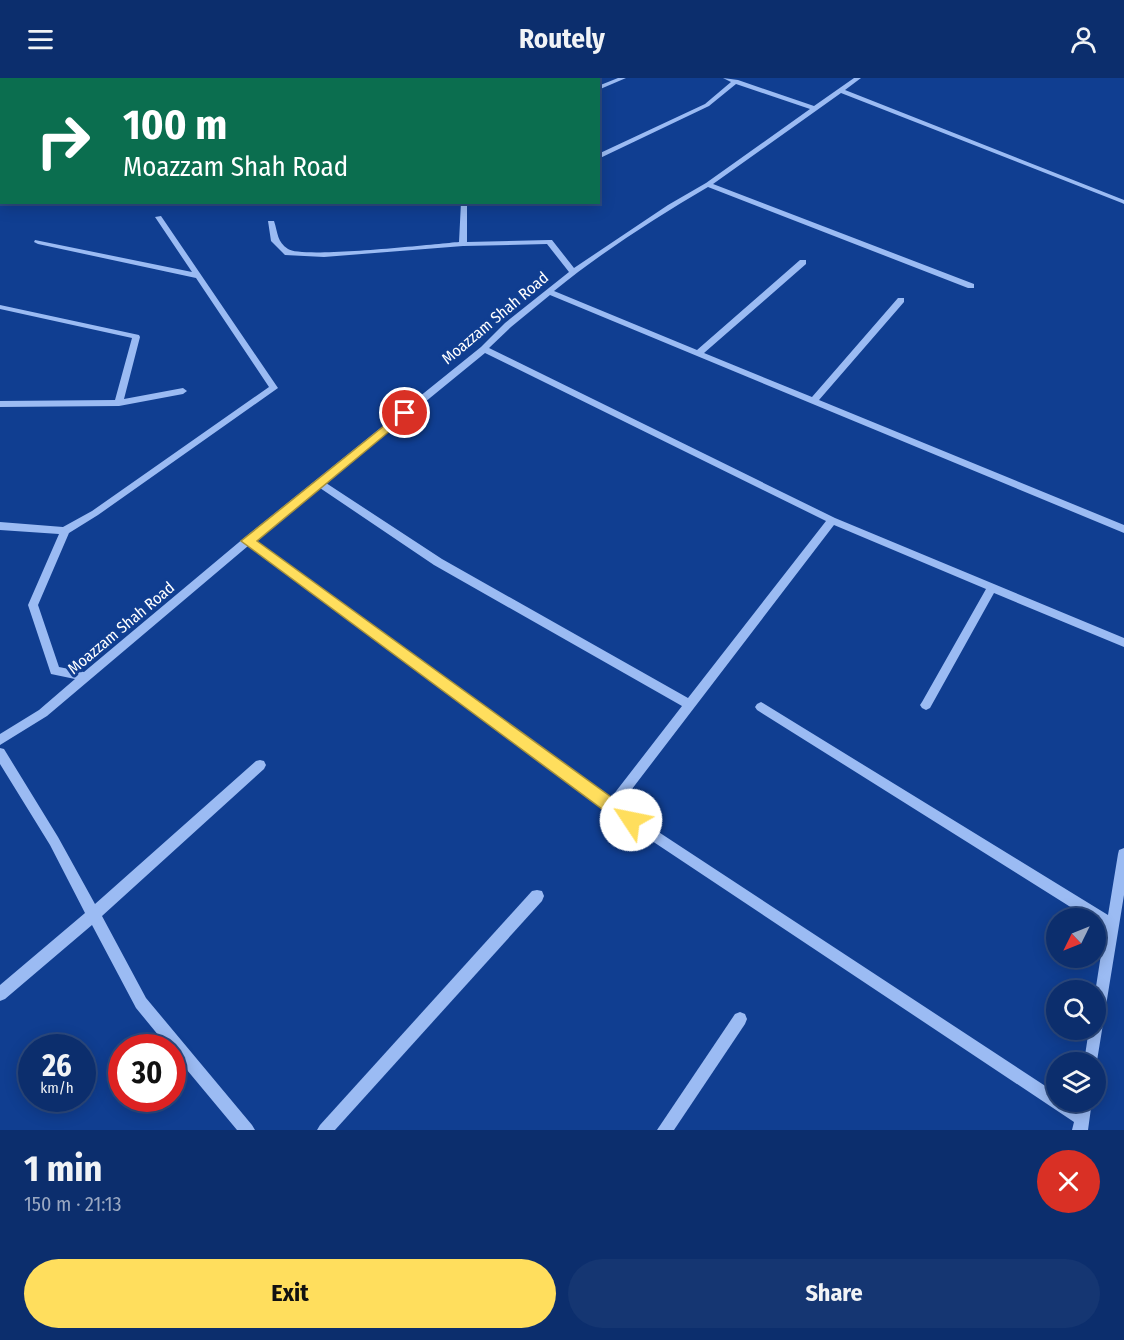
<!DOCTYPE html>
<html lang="en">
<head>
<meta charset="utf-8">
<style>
  body { margin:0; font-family:"Fira Sans Condensed",sans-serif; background:#153672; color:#f1f3f6; height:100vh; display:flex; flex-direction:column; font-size:22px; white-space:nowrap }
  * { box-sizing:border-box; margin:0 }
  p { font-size:20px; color:#9aa8c2 }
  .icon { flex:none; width:33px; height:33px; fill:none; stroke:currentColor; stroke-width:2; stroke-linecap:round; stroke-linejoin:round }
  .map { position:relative; height:1052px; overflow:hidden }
  .drawer { display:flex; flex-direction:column; background:#0c2e6d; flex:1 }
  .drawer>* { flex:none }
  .top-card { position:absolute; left:0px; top:0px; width:600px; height:126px; box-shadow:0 3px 15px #0003,0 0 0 2px #2c4a80; background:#0b6e4f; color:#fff; overflow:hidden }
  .needle { width:39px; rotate:227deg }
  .buttons { position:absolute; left:1046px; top:830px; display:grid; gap:12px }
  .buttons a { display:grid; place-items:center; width:60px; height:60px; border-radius:50%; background:#0c2e6d; box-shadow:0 3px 15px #0003,0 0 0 2px #2c4a80; font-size:30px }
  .speed { position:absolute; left:18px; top:956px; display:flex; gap:12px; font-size:30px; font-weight:700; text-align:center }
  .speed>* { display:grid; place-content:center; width:78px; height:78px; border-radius:50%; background:#0c2e6d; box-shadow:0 3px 15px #0003,0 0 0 2px #2c4a80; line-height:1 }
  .speed small { font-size:15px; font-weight:400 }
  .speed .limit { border:9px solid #d22; background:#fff; color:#111 }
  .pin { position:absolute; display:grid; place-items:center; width:51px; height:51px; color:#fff; margin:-26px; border:3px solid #fff; border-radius:50%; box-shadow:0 2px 6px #0007 }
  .me { position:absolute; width:66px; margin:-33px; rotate:304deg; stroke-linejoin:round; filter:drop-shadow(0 0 4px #0008) }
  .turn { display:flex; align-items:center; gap:21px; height:126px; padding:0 24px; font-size:27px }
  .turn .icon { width:78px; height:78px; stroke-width:2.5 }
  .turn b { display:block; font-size:42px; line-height:51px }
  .round { display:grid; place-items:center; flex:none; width:63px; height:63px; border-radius:32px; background:#153672 }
  .head { display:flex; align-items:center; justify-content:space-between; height:102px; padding:0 24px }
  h1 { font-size:36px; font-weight:700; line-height:45px }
  .action { display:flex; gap:12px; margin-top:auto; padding:12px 24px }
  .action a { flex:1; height:69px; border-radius:36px; background:#ffde5d; color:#111; font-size:24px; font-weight:700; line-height:69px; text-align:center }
  .action a+a { background:#153672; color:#f1f3f6 }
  header { display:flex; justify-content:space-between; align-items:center; height:78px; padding:0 24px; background:#0c2e6d; font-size:27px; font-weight:700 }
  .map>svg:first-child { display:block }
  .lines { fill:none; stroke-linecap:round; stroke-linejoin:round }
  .minor { fill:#9bbbf3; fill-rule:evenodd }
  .route { fill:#ffde5d; stroke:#a6903c; stroke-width:1.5 }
  .labels { text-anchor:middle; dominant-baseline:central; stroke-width:6; stroke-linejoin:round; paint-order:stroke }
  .street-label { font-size:16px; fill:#fff; stroke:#103e91 }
</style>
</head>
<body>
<header><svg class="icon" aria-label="menu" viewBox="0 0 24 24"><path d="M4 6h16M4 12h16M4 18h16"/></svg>Routely<svg class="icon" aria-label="person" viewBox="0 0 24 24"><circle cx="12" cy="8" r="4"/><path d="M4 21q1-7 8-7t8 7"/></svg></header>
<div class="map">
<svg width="1124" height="1052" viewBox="0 0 1124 1052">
  <rect width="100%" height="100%" fill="#103e91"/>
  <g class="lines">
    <g class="minor">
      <path d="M20,0H29L16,2Z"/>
      <path d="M189,0H197L186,2Z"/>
      <path d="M359,0H368L356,2Z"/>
      <path d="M618,0H626L598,12V8Z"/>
      <path d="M723,0L738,2L814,28L854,0H861L845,12L1124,122V126L1122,125L841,15L713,106L974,206V210H968L708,109C655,140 602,174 554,213L697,272L800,182H806V186L704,275L812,319L898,220H904V224L819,322L1124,447V455L550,217L511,249L489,270L835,440L1124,560V569L994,515L930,630L926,632L922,630L920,627L922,624L986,511L834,447L619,728L1056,1015V1023H1068L1077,1029L1078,1023H1092L1088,1052H1072L1074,1044L607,733L248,468L47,638L0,667V656L39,632L75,601L51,596L28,527L59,456L0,452V444L63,449L92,433L269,309L196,200L38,166L34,164L35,162L192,194L155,139L161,138L278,310L98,437L69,455L38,527L59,589L84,594L244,460L481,269L505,245L569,194L547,166L463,168L324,179L285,177L271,163L268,143H274C278,155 277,164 288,171C302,181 434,166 459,164L461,124H467V164L549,162H552L574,190L668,127L706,105L810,31L736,6L709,28L598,81V76L705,26L731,4ZM485,275L826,443L688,620L442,481L326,405ZM320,410L434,487L682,628L610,721L255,463Z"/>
      <rect x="0" y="4" width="2" height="4"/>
      <rect x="0" y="48" width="2" height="4"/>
      <rect x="0" y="97" width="2" height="4"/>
      <path d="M0,227L139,257L140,259L124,321L183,310L187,313L183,316L119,328L0,329V323L115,322L132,260L0,231Z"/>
      <path d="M761,624L1108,837L1118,776L1119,772L1124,770V817L1096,989L1095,984H1084L1089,951H1095V915L1105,851L1095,844V840H1088L757,632L755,629L757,626Z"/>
      <path d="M0,670L4,671L58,759L95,826L256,683L260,682L264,683L266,687L264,691L102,838L146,920L252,1047L255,1052H237L172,974V969H168L136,930L92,847L5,921L0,923V907L85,835L50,767L0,686Z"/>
      <path d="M537,812L542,813L544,818L542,823L335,1052H317L320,1047L532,813Z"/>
      <path d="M740,934L745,936L747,941L745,946L674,1052H657L735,936Z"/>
    </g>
  </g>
  <path class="route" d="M405,331L409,332V337L257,463L636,737L639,742L636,748L631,750L625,748L241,463Z"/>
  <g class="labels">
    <g class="street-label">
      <text transform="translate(495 240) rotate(-40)">Moazzam Shah Road</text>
      <text transform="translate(121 550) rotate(-40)">Moazzam Shah Road</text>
    </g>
  </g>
</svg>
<div class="buttons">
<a><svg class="needle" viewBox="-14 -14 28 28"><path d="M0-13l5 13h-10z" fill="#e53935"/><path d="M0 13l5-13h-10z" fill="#9aa8c2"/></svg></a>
<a><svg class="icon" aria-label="search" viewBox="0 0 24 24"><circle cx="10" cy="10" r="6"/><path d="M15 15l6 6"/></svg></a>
<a><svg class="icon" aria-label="layers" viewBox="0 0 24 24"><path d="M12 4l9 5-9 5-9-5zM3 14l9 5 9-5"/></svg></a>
</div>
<div class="speed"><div>26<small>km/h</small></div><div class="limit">30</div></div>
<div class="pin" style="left:405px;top:335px;background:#d93025"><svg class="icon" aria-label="arrive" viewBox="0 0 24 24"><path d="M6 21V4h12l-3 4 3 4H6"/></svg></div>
<svg class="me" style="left:631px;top:742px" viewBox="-20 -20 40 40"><circle r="19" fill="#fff"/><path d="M0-13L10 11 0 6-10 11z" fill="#ffde5d"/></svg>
<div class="top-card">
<div class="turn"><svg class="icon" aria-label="right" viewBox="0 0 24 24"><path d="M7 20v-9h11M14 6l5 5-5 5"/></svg><div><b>100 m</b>Moazzam Shah Road</div></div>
</div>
</div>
<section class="drawer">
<div class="head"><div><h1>1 min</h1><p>150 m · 21:13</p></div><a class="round" style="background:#d93025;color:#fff"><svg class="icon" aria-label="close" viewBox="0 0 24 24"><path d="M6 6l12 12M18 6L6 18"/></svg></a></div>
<div class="action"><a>Exit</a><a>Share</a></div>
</section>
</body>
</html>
